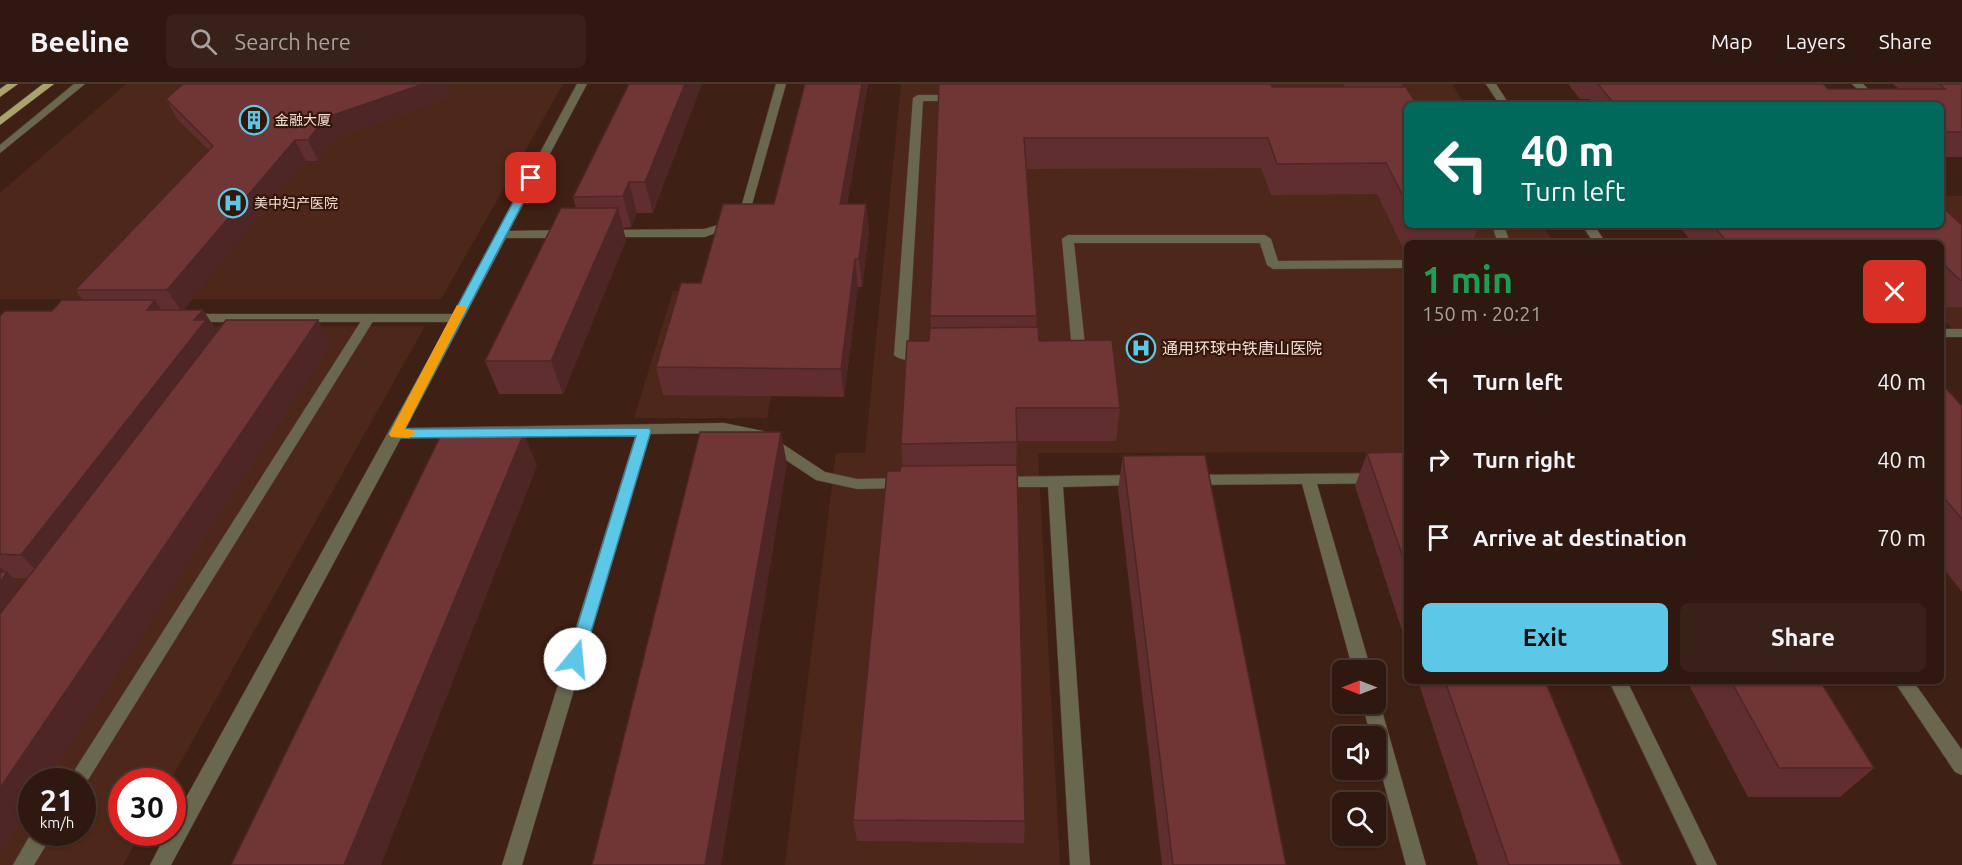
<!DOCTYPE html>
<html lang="en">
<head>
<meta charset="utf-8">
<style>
  body { margin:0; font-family:Ubuntu,"Noto Sans SC",sans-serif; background:#372118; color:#f1f3f6; height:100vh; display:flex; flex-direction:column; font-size:22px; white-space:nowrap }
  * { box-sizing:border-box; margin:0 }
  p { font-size:20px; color:#a7a09e }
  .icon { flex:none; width:33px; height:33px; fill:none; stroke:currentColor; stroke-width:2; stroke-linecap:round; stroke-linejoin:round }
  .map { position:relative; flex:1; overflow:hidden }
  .sheet { position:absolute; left:1404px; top:156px; width:540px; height:444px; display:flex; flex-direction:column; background:#2f180f; border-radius:9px; box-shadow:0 2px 4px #0004,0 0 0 2px #4a372f }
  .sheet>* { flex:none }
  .hud { position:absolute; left:1404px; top:18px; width:540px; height:126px; border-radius:9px; box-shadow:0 2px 4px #0004,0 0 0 2px #4a372f; background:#00695c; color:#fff; overflow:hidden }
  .needle { width:39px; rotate:270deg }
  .controls { position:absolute; left:1332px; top:576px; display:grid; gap:12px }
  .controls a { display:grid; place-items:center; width:54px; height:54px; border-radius:9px; background:#2f180f; box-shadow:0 2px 4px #0004,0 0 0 2px #4a372f; font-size:30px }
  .speed { position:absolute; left:18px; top:684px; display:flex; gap:12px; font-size:30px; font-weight:700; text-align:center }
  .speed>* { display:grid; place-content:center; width:78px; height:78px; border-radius:50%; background:#2f180f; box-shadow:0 2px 4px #0004,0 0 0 2px #4a372f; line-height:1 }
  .speed small { font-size:15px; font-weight:400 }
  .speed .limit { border:9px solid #d22; background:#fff; color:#111 }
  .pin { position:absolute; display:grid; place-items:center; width:51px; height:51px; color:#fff; margin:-26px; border-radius:12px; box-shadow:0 3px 9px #0006 }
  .me { position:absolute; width:66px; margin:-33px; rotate:17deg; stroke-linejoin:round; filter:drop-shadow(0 0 4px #0008) }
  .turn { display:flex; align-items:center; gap:21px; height:126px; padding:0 18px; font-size:27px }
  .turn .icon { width:78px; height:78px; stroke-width:2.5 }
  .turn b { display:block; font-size:42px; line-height:51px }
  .round { display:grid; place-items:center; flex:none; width:63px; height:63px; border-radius:9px; background:#372118 }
  .headline { display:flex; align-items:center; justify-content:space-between; height:102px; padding:0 18px }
  h1 { font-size:36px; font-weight:600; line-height:45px; color:#1e9e55 }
  .button { display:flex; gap:12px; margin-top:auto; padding:12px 18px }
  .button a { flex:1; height:69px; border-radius:9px; background:#5dc7e8; color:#111; font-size:24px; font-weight:600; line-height:69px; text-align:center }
  .button a+a { background:#372118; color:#f1f3f6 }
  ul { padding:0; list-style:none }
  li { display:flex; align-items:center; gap:18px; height:78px; padding:0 18px }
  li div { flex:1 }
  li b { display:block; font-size:22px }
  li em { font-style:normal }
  header { display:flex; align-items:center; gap:36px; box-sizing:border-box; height:84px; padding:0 30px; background:#2f180f; border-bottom:2px solid #4a372f }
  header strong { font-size:28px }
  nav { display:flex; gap:33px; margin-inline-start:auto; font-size:21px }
  .search { width:420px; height:54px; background:#372118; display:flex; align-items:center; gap:15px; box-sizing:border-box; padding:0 21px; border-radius:9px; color:#a7a09e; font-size:22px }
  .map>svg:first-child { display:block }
  .built { fill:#4d281a; fill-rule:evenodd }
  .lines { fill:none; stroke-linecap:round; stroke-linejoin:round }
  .lane-casing { stroke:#583b2f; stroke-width:1 }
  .street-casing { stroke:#583b2f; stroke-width:1 }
  .primary-casing { stroke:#583b2f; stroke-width:1 }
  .lane { fill:#6a674f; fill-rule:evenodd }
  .street { fill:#6a674f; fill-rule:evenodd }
  .primary { fill:#aaa370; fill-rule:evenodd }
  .wall { fill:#602e2e; fill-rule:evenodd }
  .shaded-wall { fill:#4e2626 }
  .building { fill:#703636; stroke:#4e2626; stroke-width:1.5 }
  .route { fill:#5dc7e8; stroke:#3c8197; stroke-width:1.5 }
  .slow { fill:#f59e0b }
  .labels { text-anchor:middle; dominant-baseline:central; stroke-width:4.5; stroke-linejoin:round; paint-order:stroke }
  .far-poi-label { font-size:14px; fill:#f3ded6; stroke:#34170b; text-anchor:start }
  .poi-label { font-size:16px; fill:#f3ded6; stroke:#34170b; text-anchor:start }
</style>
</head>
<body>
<header>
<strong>Beeline</strong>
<div class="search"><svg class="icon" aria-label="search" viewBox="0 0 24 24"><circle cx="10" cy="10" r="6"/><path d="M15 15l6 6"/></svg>Search here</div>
<nav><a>Map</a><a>Layers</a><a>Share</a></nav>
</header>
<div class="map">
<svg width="1962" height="781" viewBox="0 0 1962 781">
  <rect width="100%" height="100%" fill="#3f2014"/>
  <g class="built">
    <path d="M126,0H563L441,215H0V109Z"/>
    <path d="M901,0H1452L1465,21H1407V141H1542L1554,159H1407V368L1038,369L1060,781H785L836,369H865Z"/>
    <path d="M1941,112H1962V248H1955L1941,233Z"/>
    <path d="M673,207H791L767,334H634Z"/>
    <path d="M0,242H425L170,697L122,698V748L141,749L123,781H0ZM32,698H82V748H32Z"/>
  </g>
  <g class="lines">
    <g class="lane-casing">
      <g id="lane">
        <path d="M918,11H959L964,14L959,17H923L908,267H925L932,271C925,278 901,278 894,271L913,14Z"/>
        <path d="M1492,141H1504L1510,159H1498Z"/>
        <path d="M1068,151H1265L1271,155L1278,177L1407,176V184L1273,185L1267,181L1260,159H1074L1086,270L1084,273L1075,274L1068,270L1072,266L1062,155Z"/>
        <path d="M369,230L375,234L83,704L82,698H67L363,234Z"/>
        <path d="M32,748H54L34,781H13Z"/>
      </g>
    </g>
    <g class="street-casing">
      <g id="street">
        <path d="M74,0H85L0,69V61Z"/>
        <path d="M577,0H587L509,147L566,146L572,150L566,154H506L406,344L724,339L763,347L825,388L857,395L904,394L912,399L904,404L857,405L816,396L754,355L724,349L650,350L522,781H502L636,350L401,354L171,781H150L167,748H172V739L449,238H189L183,234L189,230H453Z"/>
        <path d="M776,0H786L749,131L729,144L705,153H601V147L605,146L704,145L721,140L740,127Z"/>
        <path d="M1486,0H1496L1507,17H1607L1612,20L1500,21Z"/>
        <path d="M1852,0H1863L1881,17L1872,19Z"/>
        <path d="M1582,141H1594L1606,159H1594Z"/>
        <rect x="1941" y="245" width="21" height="8"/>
        <path d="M1407,389V399L1317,400L1371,586H1353L1302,400L1189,401L1181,396L1189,391Z"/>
        <path d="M1138,391L1146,396L1138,401L1063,403L1090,781H1070L1048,403H997L989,398L997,393Z"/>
        <path d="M1609,597H1627L1717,781H1697Z"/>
        <path d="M1894,597H1913L1962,666V691L1955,688Z"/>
        <path d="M1376,614L1380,620L1426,781H1406L1376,670V652H1371L1362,620H1376Z"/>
      </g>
    </g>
    <g class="primary-casing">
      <g id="primary">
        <path d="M7,0H18L0,13V5Z"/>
        <path d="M43,0H54L0,41V33Z"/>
      </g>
    </g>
    <use href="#lane" class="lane"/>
    <use href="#street" class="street"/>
    <use href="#primary" class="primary"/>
  </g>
  <g class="wall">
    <path d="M629,0L653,129H637L631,143L623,144L626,156L563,310H499L485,277L576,124L573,113Z"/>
    <path d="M805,0H868L847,120H866L869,147L862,203H858L844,313L663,311L656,283L701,199L774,120Z"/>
    <path d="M939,0L1272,3H1345L1343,0H1403L1402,3L1407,21V141H1479L1472,159H1407V164H1403L1377,110L1271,111L1261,84L1026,85L1037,232L1036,243L1039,257L1120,324L1116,357H1017L1016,381L1025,737L1024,759L857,757L853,736L900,387L903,382L901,360L929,257L931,244L930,232Z"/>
    <path d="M1568,0H1823L1828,5H1899L1893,0H1962V73H1941V21H1588L1590,15H1580Z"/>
    <path d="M452,13L335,55L318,77H306L183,226H203L217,248L318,236L331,260L47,698H32V722L0,770V488H5L0,483V232L52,227L83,216L75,206L209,66L178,36L166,15ZM13,494H27L21,502Z"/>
    <path d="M1678,141H1962V223H1941V159H1693Z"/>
    <path d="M1941,299L1962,322V508L1941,481Z"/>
    <path d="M1407,368V562L1355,402L1367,369Z"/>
    <path d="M1123,372L1286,781H1162L1118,405Z"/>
    <path d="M1418,597H1545L1622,781H1478Z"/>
    <path d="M1687,597H1820L1874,684L1840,713H1748Z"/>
  </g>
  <g class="shaded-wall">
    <path d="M423,0H447L452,13L335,55L318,77L308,56L325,34Z"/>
    <path d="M685,0H702L653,129L645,98Z"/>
    <path d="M862,0H868L842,147L840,120Z"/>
    <path d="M295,56L306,77L182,228L167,206Z"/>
    <path d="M629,98L637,129L631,143L623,112Z"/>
    <path d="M866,120L869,147L862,203L859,175Z"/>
    <path d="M618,124L626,156L563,310L551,277Z"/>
    <path d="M855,175L858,203L844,313L841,285Z"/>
    <path d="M155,216L171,240L147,226Z"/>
    <path d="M203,226L219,250L45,495L21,471L194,236Z"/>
    <path d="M318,236L331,260L47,698H32V722L0,770V704Z"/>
    <path d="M781,348L787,380L721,781H705Z"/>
    <path d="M524,349L537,382L381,781H344Z"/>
    <path d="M7,488L32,512L0,555V498Z"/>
  </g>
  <g class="building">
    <path d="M183,0H423L325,34L308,56H295L167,206H75L213,62L166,15Z"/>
    <path d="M629,0H685L645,98H629L623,112L573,113Z"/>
    <path d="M805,0H862L840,120H866L859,175H855L841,285L656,283L681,199H701L723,120H774Z"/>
    <path d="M939,0H1271L1272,3H1406L1417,21H1407V120L1386,79L1277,80L1268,54H1024L1037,232H930Z"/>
    <path d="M1598,0H1823L1828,5H1945L1939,0H1962V48H1941V21H1615Z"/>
    <path d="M1941,122L1962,141V196H1960L1941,178V159H1728L1713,141H1941Z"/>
    <path d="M561,124H618L551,277H485Z"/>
    <path d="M62,216H155L147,226H203L194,236H206L21,471L0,470V232L5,227H52Z"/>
    <path d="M226,236H318L0,704V530Z"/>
    <path d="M1038,243L1039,257L1112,256L1120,324H1016L1017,358L901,360L907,257H929L930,244Z"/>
    <path d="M1941,299L1962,322V435L1941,410Z"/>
    <path d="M700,348H781L705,781H592Z"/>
    <path d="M442,349H524L344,781H231Z"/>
    <path d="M1407,368V485L1367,369Z"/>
    <path d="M1205,371L1286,781H1173L1123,372Z"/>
    <path d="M1017,381L1025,737L853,736L887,387H900L901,382Z"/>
    <path d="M0,488H7L0,498Z"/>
    <path d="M1445,597H1545L1622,781H1509Z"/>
    <path d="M1731,597H1820L1874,684H1779Z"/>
  </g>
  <path class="route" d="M531,91L536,94L405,345L649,344L651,347L583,575L580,580H569L567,575L636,352L396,354L389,350L526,94Z"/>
  <path class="slow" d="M457,221L467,223L405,345L413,346L415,349L409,354L391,353L389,350Z"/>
  <defs>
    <g id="building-ring" transform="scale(1.5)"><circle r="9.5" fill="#34170b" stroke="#5dc7e8" stroke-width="1.5"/><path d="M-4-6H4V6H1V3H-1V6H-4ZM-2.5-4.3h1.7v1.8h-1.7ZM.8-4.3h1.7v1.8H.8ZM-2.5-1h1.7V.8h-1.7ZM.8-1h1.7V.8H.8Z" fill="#5dc7e8"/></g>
    <g id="hospital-ring" transform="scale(1.5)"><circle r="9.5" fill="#34170b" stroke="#5dc7e8" stroke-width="1.5"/><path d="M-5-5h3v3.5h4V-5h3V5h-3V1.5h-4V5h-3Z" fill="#5dc7e8"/></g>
  </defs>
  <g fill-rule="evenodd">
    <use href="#building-ring" x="254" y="36"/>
    <use href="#hospital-ring" x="233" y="119"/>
    <use href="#hospital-ring" x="1141" y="264"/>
  </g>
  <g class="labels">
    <g class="far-poi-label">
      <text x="275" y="36">金融大厦</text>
      <text x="254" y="119">美中妇产医院</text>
    </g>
    <g class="poi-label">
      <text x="1162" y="264">通用环球中铁唐山医院</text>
    </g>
  </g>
</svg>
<div class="controls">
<a><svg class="needle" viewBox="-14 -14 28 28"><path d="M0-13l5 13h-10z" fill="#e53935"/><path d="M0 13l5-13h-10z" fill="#a7a09e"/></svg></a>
<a><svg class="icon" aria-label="sound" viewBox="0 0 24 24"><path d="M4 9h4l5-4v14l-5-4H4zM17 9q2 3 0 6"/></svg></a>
<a><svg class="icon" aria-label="search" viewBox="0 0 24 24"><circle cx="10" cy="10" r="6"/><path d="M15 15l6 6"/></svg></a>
</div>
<div class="speed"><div>21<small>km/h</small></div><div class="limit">30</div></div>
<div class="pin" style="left:531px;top:94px;background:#d93025"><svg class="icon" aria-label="arrive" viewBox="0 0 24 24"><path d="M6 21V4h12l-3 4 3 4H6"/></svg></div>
<svg class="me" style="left:575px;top:575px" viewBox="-20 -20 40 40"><circle r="19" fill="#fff"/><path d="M0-13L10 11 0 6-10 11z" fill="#5dc7e8"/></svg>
<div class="hud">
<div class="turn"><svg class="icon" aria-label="left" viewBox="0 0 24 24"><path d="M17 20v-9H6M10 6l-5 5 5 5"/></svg><div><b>40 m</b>Turn left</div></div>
</div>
<section class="sheet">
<div class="headline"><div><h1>1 min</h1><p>150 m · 20:21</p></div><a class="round" style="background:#d93025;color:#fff"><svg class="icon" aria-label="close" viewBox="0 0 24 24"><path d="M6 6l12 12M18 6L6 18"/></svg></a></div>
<ul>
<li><svg class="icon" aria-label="left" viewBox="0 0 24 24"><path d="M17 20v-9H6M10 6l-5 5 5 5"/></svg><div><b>Turn left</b></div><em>40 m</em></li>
<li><svg class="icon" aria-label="right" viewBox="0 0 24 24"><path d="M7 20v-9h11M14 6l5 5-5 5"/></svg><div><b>Turn right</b></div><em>40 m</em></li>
<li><svg class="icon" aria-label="arrive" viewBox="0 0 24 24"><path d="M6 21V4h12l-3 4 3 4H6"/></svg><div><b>Arrive at destination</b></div><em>70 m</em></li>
</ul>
<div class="button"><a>Exit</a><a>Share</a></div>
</section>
</div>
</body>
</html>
